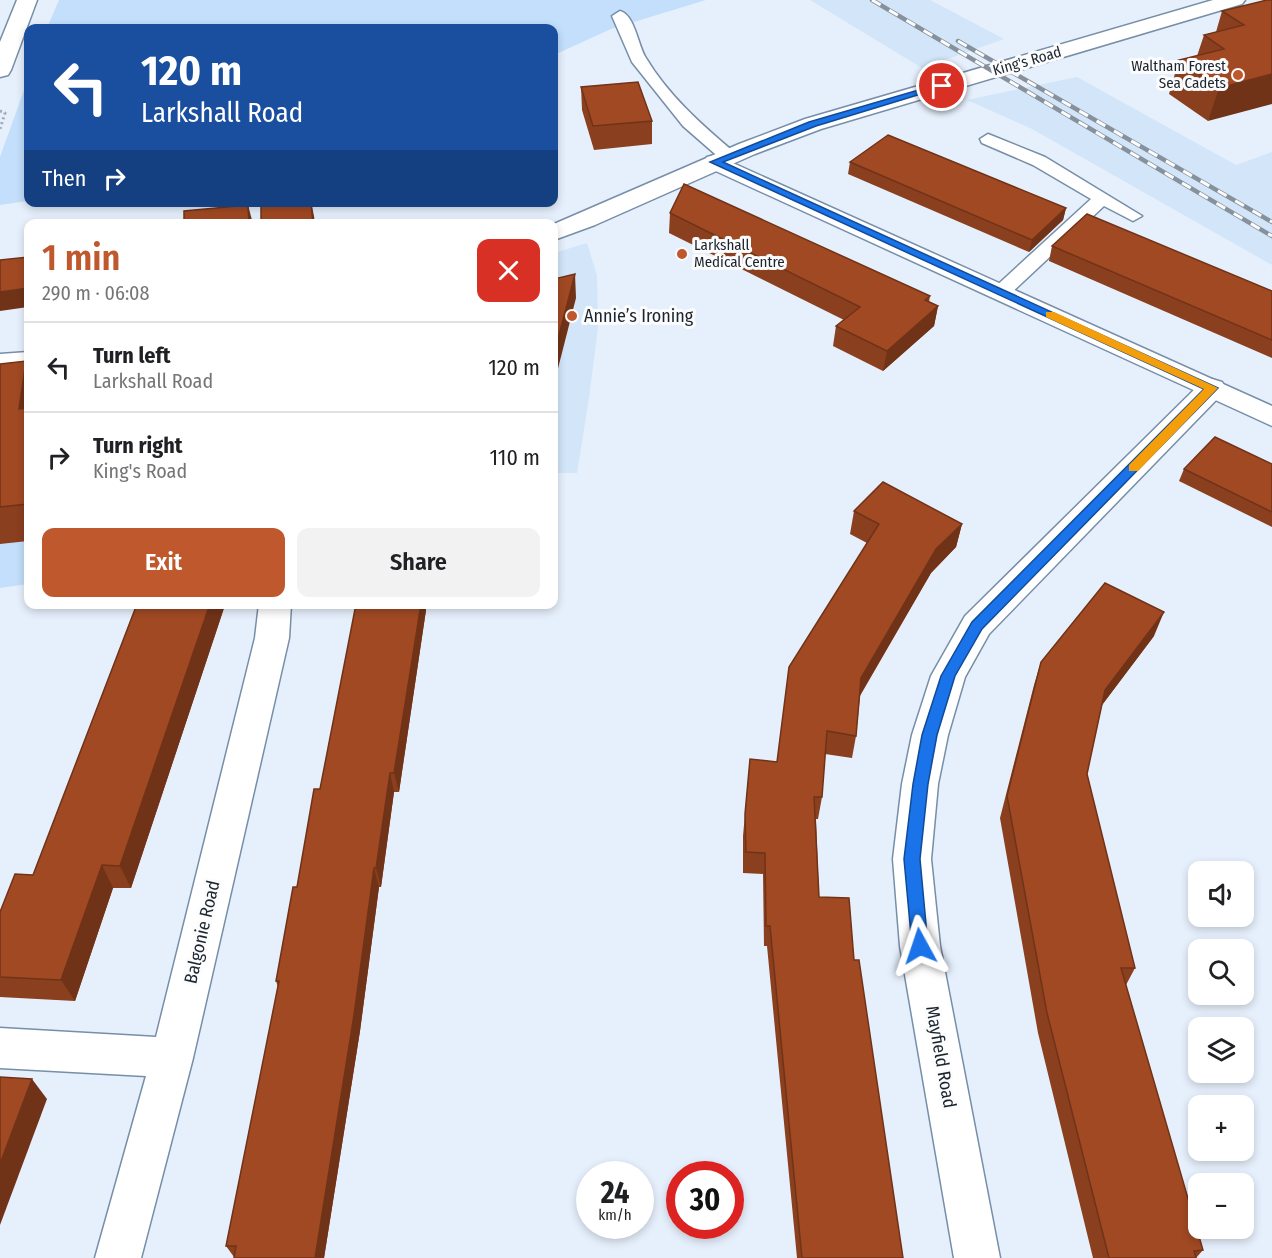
<!DOCTYPE html>
<html lang="en">
<head>
<meta charset="utf-8">
<style>
  body { margin:0; font-family:"Fira Sans Condensed",sans-serif; background:#f2f2f2; color:#202124; height:100vh; display:flex; flex-direction:column; font-size:22px; white-space:nowrap }
  * { box-sizing:border-box; margin:0 }
  p { font-size:20px; color:#757577 }
  .icon { flex:none; width:33px; height:33px; fill:none; stroke:currentColor; stroke-width:2; stroke-linecap:round; stroke-linejoin:round }
  .map { position:relative; flex:1; overflow:hidden }
  .side { position:absolute; left:24px; top:219px; width:534px; height:390px; display:flex; flex-direction:column; background:#fff; border-radius:12px; box-shadow:0 3px 9px #0003 }
  .side>* { flex:none }
  .banner { position:absolute; left:24px; top:24px; width:534px; height:183px; border-radius:12px; box-shadow:0 3px 9px #0003; background:#1a4fa0; color:#fff; overflow:hidden }
  .tools { position:absolute; left:1188px; top:861px; display:grid; gap:12px }
  .tools a { display:grid; place-items:center; width:66px; height:66px; border-radius:12px; background:#fff; box-shadow:0 3px 9px #0003; font-size:30px }
  .speed { position:absolute; left:576px; top:1161px; display:flex; gap:12px; font-size:30px; font-weight:700; text-align:center }
  .speed>* { display:grid; place-content:center; width:78px; height:78px; border-radius:50%; background:#fff; box-shadow:0 3px 9px #0003; line-height:1 }
  .speed small { font-size:15px; font-weight:400 }
  .speed .limit { border:9px solid #d22; background:#fff; color:#111 }
  .pin { position:absolute; display:grid; place-items:center; width:51px; height:51px; color:#fff; margin:-26px; border:3px solid #fff; border-radius:50%; box-shadow:0 2px 6px #0007 }
  .me { position:absolute; width:66px; margin:-33px; rotate:355deg; stroke-linejoin:round; filter:drop-shadow(0 0 4px #0008) }
  .turn { display:flex; align-items:center; gap:21px; height:126px; padding:0 18px; font-size:27px }
  .turn .icon { width:78px; height:78px; stroke-width:2.5 }
  .turn b { display:block; font-size:42px; line-height:51px }
  .then { display:flex; align-items:center; height:57px; padding:0 18px; background:#0003; gap:12px; font-size:22px }
  .round { display:grid; place-items:center; flex:none; width:63px; height:63px; border-radius:12px; background:#f2f2f2 }
  .summary { display:flex; align-items:center; justify-content:space-between; height:102px; padding:0 18px }
  h1 { font-size:36px; font-weight:600; line-height:45px; color:#bf582c }
  .cta { display:flex; gap:12px; margin-top:auto; padding:12px 18px }
  .cta a { flex:1; height:69px; border-radius:12px; background:#bf582c; color:#fff; font-size:24px; font-weight:600; line-height:69px; text-align:center }
  .cta a+a { background:#f2f2f2; color:#202124 }
  ul { padding:0; list-style:none }
  li { display:flex; align-items:center; gap:18px; height:90px; padding:0 18px; border-top:2px solid #e0e0e0 }
  li div { flex:1 }
  li b { display:block; font-size:22px }
  li em { font-style:normal }
  .map>svg:first-child { display:block }
  .built { fill:#d2e5f9 }
  .green { fill:#c3dffc }
  .lines { fill:none; stroke-linecap:round; stroke-linejoin:round }
  .service-casing { stroke:#768ea8; stroke-width:3 }
  .minor-casing { stroke:#768ea8; stroke-width:3 }
  .secondary-casing { stroke:#768ea8; stroke-width:3 }
  .primary-casing { stroke:#768ea8; stroke-width:3 }
  .path { stroke:#a0aab5; stroke-width:3; stroke-dasharray:2 3; stroke-linecap:butt }
  .service { fill:#fff; fill-rule:evenodd }
  .minor { fill:#fff; fill-rule:evenodd }
  .secondary { fill:#fff; fill-rule:evenodd }
  .primary { fill:#fff; fill-rule:evenodd }
  .rail-casing { stroke:#87919c; stroke-width:4.5 }
  .rail { stroke:#fcfcfc; stroke-width:3; stroke-dasharray:10; stroke-linecap:butt }
  .wall { fill:#8a3f1e }
  .shaded-wall { fill:#713318 }
  .building { fill:#a14923; stroke:#713318; stroke-width:1.5 }
  .route { fill:#1a73e8; stroke:#114b97; stroke-width:1.5 }
  .slow { fill:#f59e0b }
  .poi-dot { fill:#bf582c; stroke:#fcfcfc; stroke-width:2 }
  .labels { text-anchor:middle; dominant-baseline:central; stroke-width:6; stroke-linejoin:round; paint-order:stroke }
  .far-street-label { font-size:15px; fill:#1b252f; stroke:#fcfcfc }
  .far-poi-label { font-size:15px; fill:#1b252f; stroke:#fcfcfc; text-anchor:end }
  .poi-label { font-size:18px; fill:#1b252f; stroke:#fcfcfc; text-anchor:start }
  .street-label { font-size:18px; fill:#1b252f; stroke:#fcfcfc }
</style>
</head>
<body>
<div class="map">
<svg width="1272" height="1258" viewBox="0 0 1272 1258">
  <rect width="100%" height="100%" fill="#e6f0fc"/>
  <g class="built">
    <path d="M810,0H930L1004,39L922,68Z"/>
    <path d="M1077,77L1236,165L1272,152V265L1032,129L967,100Z"/>
    <path d="M587,243L597,276L598,328L589,398L577,473H554V253Z"/>
  </g>
  <g class="green">
    <path d="M59,0H706L611,29L554,55V28H47Z"/>
    <path d="M28,79V201L0,205V157Z"/>
    <path d="M28,540V584L0,588V543Z"/>
  </g>
  <g class="lines">
    <g class="service-casing">
      <g id="service">
        <path d="M620,11C635,15 638,46 646,58C668,95 702,125 734,152L737,156L734,160H722L683,126L632,62L612,16Z"/>
        <path d="M988,134L1045,157L1142,216L1133,221L1104,206L1008,296H994L991,292L994,288L1091,199L1033,165L982,143L980,139Z"/>
      </g>
    </g>
    <g class="minor-casing">
      <g id="minor">
        <path d="M17,0H37L11,70L8,75L0,77V42Z"/>
        <path d="M1212,379L1222,382L1226,388L1222,394L989,634L965,677L948,735L938,784L931,859L940,946L1000,1258H954L900,946L893,859L902,784L912,735L931,676L965,616L1202,382Z"/>
        <path d="M259,604H291L289,638L193,1058L141,1258H95L146,1076L0,1068V1028L156,1037L255,638Z"/>
      </g>
    </g>
    <g class="secondary-casing">
      <path id="secondary" d="M715,155L1272,406V426L707,167L703,162L707,157Z"/>
    </g>
    <g class="primary-casing">
      <g id="primary">
        <path d="M1213,0H1245L1242,4L821,129L755,154L595,225L554,240V224L739,144L805,119Z"/>
        <path d="M28,352V370L0,372V354Z"/>
      </g>
    </g>
    <path class="path" d="M0,111L5,113L0,129"/>
    <use href="#service" class="service"/>
    <use href="#minor" class="minor"/>
    <use href="#secondary" class="secondary"/>
    <use href="#primary" class="primary"/>
    <g class="rail-casing">
      <g id="rail">
        <path d="M872,0L1272,236"/>
        <path d="M958,41L1272,222"/>
      </g>
    </g>
    <use href="#rail" class="rail"/>
  </g>
  <g class="wall">
    <path d="M1267,0L1208,121L1169,94L1179,60L1197,56L1204,35L1216,32L1222,11Z"/>
    <path d="M581,87L652,121V144L594,150L582,110Z"/>
    <path d="M850,162L1066,208L1063,220L1029,252L848,174Z"/>
    <path d="M670,213L930,296L929,302L938,306L934,326L883,371L833,346L836,326L844,320L669,233Z"/>
    <path d="M1052,246L1272,291V358L1049,261Z"/>
    <path d="M0,364L28,366V541L0,544Z"/>
    <path d="M1272,464V527L1179,481L1184,469Z"/>
    <path d="M854,511L962,524L956,547L931,573L860,696L856,736L852,758L825,754L822,797L818,819H816L819,897L854,960L903,1258H797L767,946H764L763,874L743,873V836L750,759L777,762L867,543L850,534Z"/>
    <path d="M137,604H225V605L131,888H113L75,1001L0,997V912L33,875Z"/>
    <path d="M356,604H426V610L399,792H394L381,887H379L360,1031L324,1258L234,1257L226,1246L278,987L276,981L297,887L320,789Z"/>
    <path d="M1154,636L1102,705L1087,774L1135,968L1126,985L1203,1250L1196,1258H1093L1038,1033L1000,818L1034,685L1041,662Z"/>
  </g>
  <g class="shaded-wall">
    <path d="M1272,74V104L1208,121L1219,88Z"/>
    <path d="M311,202L314,216L315,224H313Z"/>
    <path d="M248,205L253,224H249Z"/>
    <path d="M1066,208L1063,220L1029,252L1032,240Z"/>
    <path d="M575,274L576,298L554,384V354Z"/>
    <path d="M28,288V307L0,311V292Z"/>
    <path d="M938,306L934,326L883,371L887,351Z"/>
    <path d="M26,361L28,366V431L19,409Z"/>
    <path d="M962,524L956,547L931,573L857,700L861,678L936,549Z"/>
    <path d="M210,604H225V605L131,888L120,866Z"/>
    <path d="M421,604H426V610L399,792L394,773Z"/>
    <path d="M1164,612L1154,636L1096,713L1105,690Z"/>
    <path d="M390,773L394,792L381,887L376,868Z"/>
    <path d="M102,865L113,888L75,1001L61,980Z"/>
    <path d="M374,868L379,887L360,1031L324,1258H315Z"/>
    <path d="M32,1079L47,1099L0,1225V1164Z"/>
  </g>
  <g class="building">
    <path d="M1267,0H1272V74L1219,88L1179,60L1224,49L1204,35L1244,25L1222,11Z"/>
    <path d="M638,82L652,121L593,126L581,87Z"/>
    <path d="M888,135L1066,208L1032,240L850,162Z"/>
    <path d="M684,184L930,296L925,300L938,306L887,351L836,326L860,307L670,213Z"/>
    <path d="M261,202H311L313,224H261Z"/>
    <path d="M248,205L249,224H184V211Z"/>
    <path d="M1087,214L1272,291V340L1052,246Z"/>
    <path d="M28,257V288L0,292V260Z"/>
    <path d="M575,274L554,354V279Z"/>
    <path d="M26,361L19,409L28,408V504L0,507V364Z"/>
    <path d="M1215,437L1272,464V512L1184,469Z"/>
    <path d="M883,482L962,524L936,549L861,678L856,736L827,731L822,797H814L819,897L849,898L854,960H859L903,1258H802L770,926H766L765,853L746,852L745,814L750,759L777,762L789,667L879,524L854,511Z"/>
    <path d="M1105,583L1164,612L1105,690L1087,774L1135,968H1121L1203,1250L1194,1251L1196,1258H1109L1047,1013L1007,796L1041,662Z"/>
    <path d="M137,604H210L120,866L102,865L61,980L0,977V912L15,874L33,875Z"/>
    <path d="M356,604H421L394,773H390L376,868H374L354,1015L315,1258H234L236,1246H226L279,981H276L293,887H297L314,789H320Z"/>
    <path d="M0,1077L32,1079L0,1164Z"/>
  </g>
  <path class="route" d="M939,84L947,86L816,126L723,162L1218,388L982,629L955,676L937,735L928,784L920,859L928,946L926,951L920,953L914,951L912,946L904,859L913,784L922,735L941,676L972,622L1204,389L710,162L809,122Z"/>
  <path class="slow" d="M1046,312H1054L1218,388L1138,471H1129V465L1204,389L1046,317Z"/>
  <g class="poi-dot">
    <circle cx="1238" cy="75" r="6"/>
    <circle cx="682" cy="254" r="6"/>
    <circle cx="572" cy="316" r="6"/>
  </g>
  <g class="labels">
    <g class="far-street-label">
      <text transform="translate(1027 61) rotate(-16)">King's Road</text>
    </g>
    <g class="far-poi-label">
      <text x="1226" y="66">Waltham Forest<tspan x="1226" dy="17">Sea Cadets</tspan></text>
      <text x="694" y="245" text-anchor="start">Larkshall<tspan x="694" dy="17">Medical Centre</tspan></text>
    </g>
    <g class="poi-label">
      <text x="584" y="316">Annie’s Ironing</text>
    </g>
    <g class="street-label">
      <text transform="translate(202 932) rotate(-77)">Balgonie Road</text>
      <text transform="translate(941 1057) rotate(80)">Mayfield Road</text>
    </g>
  </g>
</svg>
<div class="tools">
<a><svg class="icon" aria-label="sound" viewBox="0 0 24 24"><path d="M4 9h4l5-4v14l-5-4H4zM17 9q2 3 0 6"/></svg></a>
<a><svg class="icon" aria-label="search" viewBox="0 0 24 24"><circle cx="10" cy="10" r="6"/><path d="M15 15l6 6"/></svg></a>
<a><svg class="icon" aria-label="layers" viewBox="0 0 24 24"><path d="M12 4l9 5-9 5-9-5zM3 14l9 5 9-5"/></svg></a>
<a>+</a>
<a>−</a>
</div>
<div class="speed"><div>24<small>km/h</small></div><div class="limit">30</div></div>
<div class="pin" style="left:942px;top:86px;background:#d93025"><svg class="icon" aria-label="arrive" viewBox="0 0 24 24"><path d="M6 21V4h12l-3 4 3 4H6"/></svg></div>
<svg class="me" style="left:920px;top:946px" viewBox="-20 -20 40 40"><path d="M0-17L14 15 0 8-14 15z" fill="#1a73e8" stroke="#fff" stroke-width="4"/></svg>
<div class="banner">
<div class="turn"><svg class="icon" aria-label="left" viewBox="0 0 24 24"><path d="M17 20v-9H6M10 6l-5 5 5 5"/></svg><div><b>120 m</b>Larkshall Road</div></div>
<div class="then">Then<svg class="icon" aria-label="right" viewBox="0 0 24 24"><path d="M7 20v-9h11M14 6l5 5-5 5"/></svg></div>
</div>
<section class="side">
<div class="summary"><div><h1>1 min</h1><p>290 m · 06:08</p></div><a class="round" style="background:#d93025;color:#fff"><svg class="icon" aria-label="close" viewBox="0 0 24 24"><path d="M6 6l12 12M18 6L6 18"/></svg></a></div>
<ul>
<li><svg class="icon" aria-label="left" viewBox="0 0 24 24"><path d="M17 20v-9H6M10 6l-5 5 5 5"/></svg><div><b>Turn left</b><p>Larkshall Road</p></div><em>120 m</em></li>
<li><svg class="icon" aria-label="right" viewBox="0 0 24 24"><path d="M7 20v-9h11M14 6l5 5-5 5"/></svg><div><b>Turn right</b><p>King's Road</p></div><em>110 m</em></li>
</ul>
<div class="cta"><a>Exit</a><a>Share</a></div>
</section>
</div>
</body>
</html>
